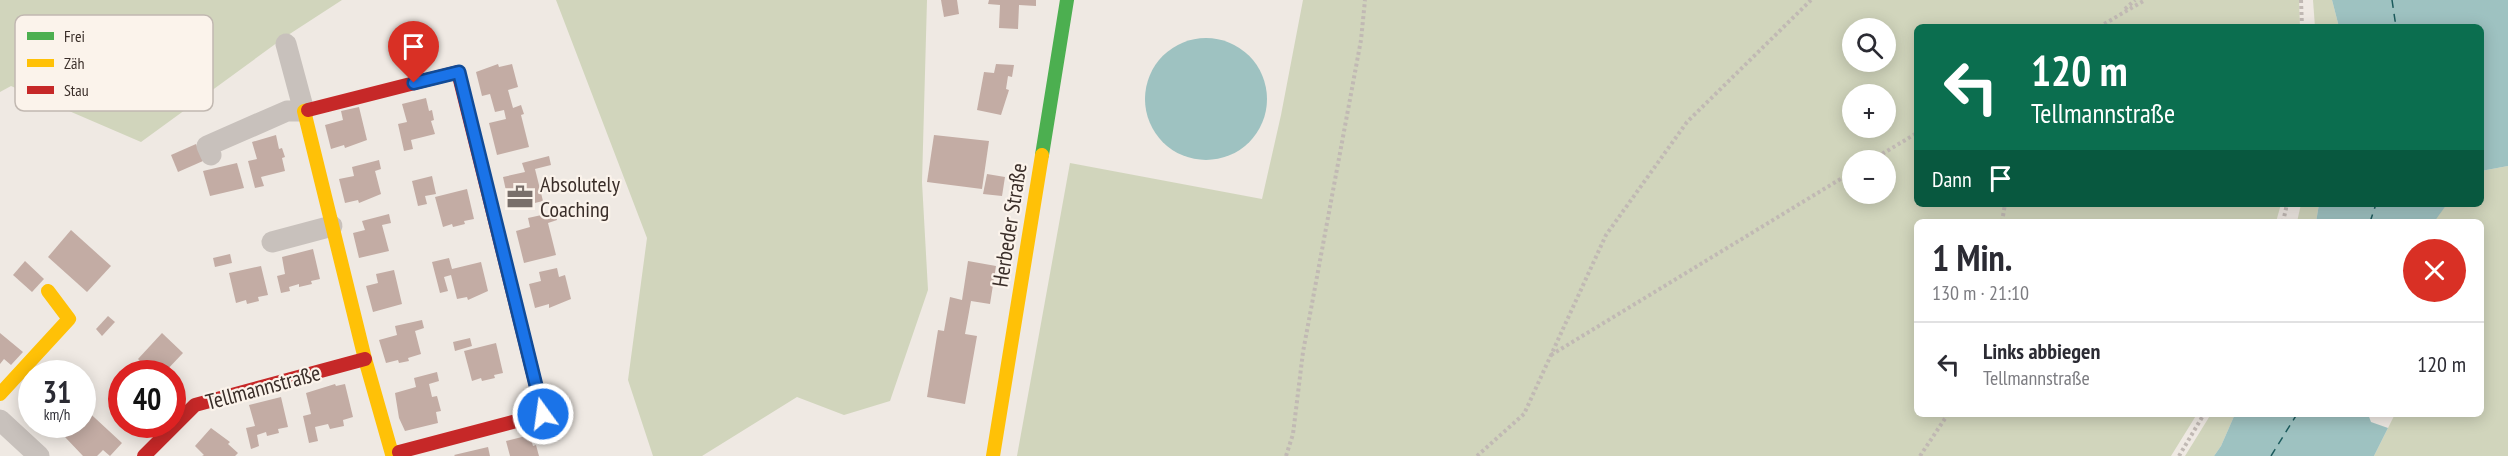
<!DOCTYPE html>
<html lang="de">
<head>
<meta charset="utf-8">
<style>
  body { margin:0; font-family:"PT Sans Narrow",sans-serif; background:#f7f7f7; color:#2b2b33; height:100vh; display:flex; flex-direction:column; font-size:22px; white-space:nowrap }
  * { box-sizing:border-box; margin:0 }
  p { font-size:20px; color:#7c7c81 }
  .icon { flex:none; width:33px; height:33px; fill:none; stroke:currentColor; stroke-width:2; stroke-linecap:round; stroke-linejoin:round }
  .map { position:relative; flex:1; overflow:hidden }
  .side { position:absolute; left:1914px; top:219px; width:570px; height:198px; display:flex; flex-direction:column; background:#fff; border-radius:9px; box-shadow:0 3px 15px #0003 }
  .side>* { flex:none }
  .banner { position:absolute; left:1914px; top:24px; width:570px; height:183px; border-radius:9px; box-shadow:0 3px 15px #0003; background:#0b6e4f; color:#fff; overflow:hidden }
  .fabs { position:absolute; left:1842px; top:18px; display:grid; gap:12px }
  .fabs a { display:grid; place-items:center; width:54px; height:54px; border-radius:50%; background:#fff; box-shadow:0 3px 15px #0003; font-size:30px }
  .speed { position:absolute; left:18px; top:360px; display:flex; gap:12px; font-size:30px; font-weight:700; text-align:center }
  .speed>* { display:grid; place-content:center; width:78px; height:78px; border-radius:50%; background:#fff; box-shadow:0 3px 15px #0003; line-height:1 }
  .speed small { font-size:15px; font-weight:400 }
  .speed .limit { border:9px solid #d22; background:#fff; color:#111 }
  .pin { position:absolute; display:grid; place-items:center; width:51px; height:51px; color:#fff; margin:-62px -26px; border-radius:50% 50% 50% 0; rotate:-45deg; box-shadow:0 0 6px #0007 }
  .pin .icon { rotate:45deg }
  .me { position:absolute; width:66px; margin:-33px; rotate:346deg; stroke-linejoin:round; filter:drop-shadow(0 0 4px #0008) }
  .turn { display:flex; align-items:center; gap:21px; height:126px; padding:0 18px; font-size:27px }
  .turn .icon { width:78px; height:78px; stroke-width:2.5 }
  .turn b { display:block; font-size:42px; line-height:51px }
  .then { display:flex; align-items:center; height:57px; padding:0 18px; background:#0003; gap:12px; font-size:22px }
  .round { display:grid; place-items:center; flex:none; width:63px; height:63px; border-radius:32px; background:#f7f7f7 }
  .summary { display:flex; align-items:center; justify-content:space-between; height:102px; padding:0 18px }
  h1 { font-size:36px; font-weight:800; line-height:45px }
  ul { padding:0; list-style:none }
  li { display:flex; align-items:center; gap:18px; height:84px; padding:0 18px; border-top:2px solid #e1e1e2 }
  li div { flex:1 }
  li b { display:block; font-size:22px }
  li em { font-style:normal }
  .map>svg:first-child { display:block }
  .green { fill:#d1d5bc; fill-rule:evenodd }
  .water { fill:#9ec2c1 }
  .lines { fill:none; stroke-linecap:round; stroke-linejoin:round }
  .ferry { stroke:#1c5b5d; stroke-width:1.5; stroke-dasharray:8 6; stroke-linecap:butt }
  .building { fill:#c3aca4 }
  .path { stroke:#c1b9b4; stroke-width:4; stroke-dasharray:3 3; stroke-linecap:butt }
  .street { stroke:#c8c1bc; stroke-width:21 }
  .fast { stroke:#4caf50; stroke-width:14 }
  .slow { stroke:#ffc107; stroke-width:14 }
  .jam { stroke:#c62828; stroke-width:14 }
  .route-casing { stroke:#114b97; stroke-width:15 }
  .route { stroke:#1a73e8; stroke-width:10 }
  .labels { text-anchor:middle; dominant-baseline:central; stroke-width:4.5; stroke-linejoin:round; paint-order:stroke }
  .poi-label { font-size:22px; fill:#3a2e29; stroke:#fbf3eb; text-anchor:start }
  .street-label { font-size:22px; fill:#3a2e29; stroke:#fbf3eb }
  .key { fill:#fbf3eb; stroke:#c1b8b1; stroke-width:1.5 }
  .key-label { font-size:16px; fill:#3a2e29 }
</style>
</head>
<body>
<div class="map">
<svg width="2508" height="456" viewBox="0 0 2508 456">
  <rect width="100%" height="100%" fill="#efe9e3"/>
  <g class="green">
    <path d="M0,0H342L285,37L141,142L11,86L0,92Z"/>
    <path d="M556,0H927L922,182L928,290L890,401L844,415L797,397L702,456H653L628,380L647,238Z"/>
    <path d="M1303,0H2299L2300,27H1917V204H2281L2276,222H1917V414H2197L2171,456H1017L1070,163L1262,199L1281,115ZM1886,28V62H1852V28ZM1886,94V128H1852V94ZM1886,160V194H1852V160Z"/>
    <path d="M2313,0H2332L2339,27H2315Z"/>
    <path d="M2508,166V456H2374L2395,414H2481V222H2434L2433,220L2447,204H2481V171Z"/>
    <path d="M2301,204H2319L2316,222H2297Z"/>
    <path d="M2211,414H2235L2221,446L2214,456H2185Z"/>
  </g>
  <g class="water">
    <path d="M2332,0H2508V166L2481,171V27H2339Z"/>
    <circle cx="1206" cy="99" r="61"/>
    <path d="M2319,204H2447L2434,222H2316Z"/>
    <path d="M2235,414H2368L2371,422L2388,428L2374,456H2214L2221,446Z"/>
  </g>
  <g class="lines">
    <g class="ferry">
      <path d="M2392,0L2396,27"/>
      <path d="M2370,222L2376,204"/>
      <path d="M2271,456L2297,414"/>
    </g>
  </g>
  <g class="building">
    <path d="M941,0H957L959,14L944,17Z"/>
    <path d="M989,0H1036V6L1019,5L1018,29L999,28L1000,5L988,4Z"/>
    <path d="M498,64L499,67L512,64L518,87L508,90L513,108L521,105L524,114L521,115L529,147L497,155L489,123L506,119L504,110L495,112L490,94L482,96L476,72Z"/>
    <path d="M996,64L1014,65L1012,77L1008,76L1006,89L1009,90L1001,115L977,110L984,72L994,73Z"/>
    <path d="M426,98L429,111L432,110L434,120L431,121L435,134L411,140L413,149L404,151L398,124L407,122L402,104Z"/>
    <path d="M359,107L367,140L345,148L344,145L331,149L325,125L343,120L341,111Z"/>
    <path d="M276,135L279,149L282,148L285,157L282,158L285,171L261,177L264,186L255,188L248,161L257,159L252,142Z"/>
    <path d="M934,135L989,141L982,189L927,182Z"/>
    <path d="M196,144L203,161L178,172L171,155Z"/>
    <path d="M549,156L551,165L535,169L543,201L510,209L503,177L525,172L522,163Z"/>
    <path d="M379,160L381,169L375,171L381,194L359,203L358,200L345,203L339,179L354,176L352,167Z"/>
    <path d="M237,163L244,188L210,196L203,171Z"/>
    <path d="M987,174L1005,177L1002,196L983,194Z"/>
    <path d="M432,176L436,194L425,196L427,204L418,206L412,181Z"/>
    <path d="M467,189L474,219L464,221L465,224L453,227L452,224L443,227L435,197Z"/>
    <path d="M555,212L557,220L548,223L556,255L524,263L516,231L530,227L528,218Z"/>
    <path d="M389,214L391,223L382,225L389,251L359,258L353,233L365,230L362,221Z"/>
    <path d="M71,230L111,266L87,292L48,257Z"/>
    <path d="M313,249L320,279L311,281L312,284L299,287V284L289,287L290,291L281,293L277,276L285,274L282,257Z"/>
    <path d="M230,254L232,263L215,267L213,258Z"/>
    <path d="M449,258L452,269L481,262L488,291L468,300L467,297L457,299L451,275L444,277L448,291L440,293L432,262Z"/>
    <path d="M25,261L44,279L32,292L13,275Z"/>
    <path d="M968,261L996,266L990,304L971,301L965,334L977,336L965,404L927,397L938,330L944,331L950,297L962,300Z"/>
    <path d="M261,266L268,295L258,297L259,301L247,304L246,300L236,303L229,273Z"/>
    <path d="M557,268L559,277L565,275L571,299L549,308V304L535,308L529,284L541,281L539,272Z"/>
    <path d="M394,270L402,304L373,312L366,286L378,283L376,274Z"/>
    <path d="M108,316L115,322L102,336L96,329Z"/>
    <path d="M422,320L424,328L415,331L421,354L408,358L409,361L399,363L398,360L386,363L379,340L397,335L395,326Z"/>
    <path d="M0,333L23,352L11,365L4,359L0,364Z"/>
    <path d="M162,333L183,353L163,374H153L138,359Z"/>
    <path d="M470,338L472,346L455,351L453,342Z"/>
    <path d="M496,343L503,373L494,375L495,378L482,381L481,378L472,381L464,351Z"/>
    <path d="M437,372L439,381L429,384L432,397L437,396L441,411L436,412L438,423L405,431L399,418L395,393L416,387L414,378Z"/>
    <path d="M335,384L336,386L345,384L353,417L343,420L344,426L330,429L328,424L315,427L318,441L309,443L303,416L311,414L306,393Z"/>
    <path d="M32,388V408L22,397Z"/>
    <path d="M281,397L288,427L278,429L279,433L267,436L266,432L257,435L259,446L251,449L246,428L255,426L249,405Z"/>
    <path d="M82,406L122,443L110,456L103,450L97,456H83L65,437L76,424H82Z"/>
    <path d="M211,428L230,442L228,444L238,453L235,456H202L204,455L195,446Z"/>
    <path d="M530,435L533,446L536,445L539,456H510L506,441Z"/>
    <path d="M488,447L490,456H455L454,455Z"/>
  </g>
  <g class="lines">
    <g class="path">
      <path d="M2301,0L2302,27"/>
      <path d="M2125,9L2135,0"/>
      <path d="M2099,27L2145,0"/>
      <path d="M1872,160L1917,133"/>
      <path d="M2002,222L2005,204"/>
      <path d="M2283,222L2287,204"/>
      <path d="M1551,355L1852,172"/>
      <path d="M1286,456L1293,434L1303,352L1361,40L1365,0"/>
      <path d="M1477,456L1524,414L1606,235L1687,122L1811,0"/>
      <path d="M1920,456L1948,414"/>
      <path d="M2179,456L2204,414"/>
    </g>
    <g class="street">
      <path d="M211,155L207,146L287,111H304L286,44"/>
      <path d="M272,242L332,226"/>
      <path d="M0,420L39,456"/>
    </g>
    <path class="fast" d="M1042,155L1067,0"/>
    <g class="slow">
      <path d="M308,110L304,111L365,359L392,454L399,452"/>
      <path d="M0,394L69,319L48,291"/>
      <path d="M993,456L1042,155"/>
    </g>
    <g class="jam">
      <path d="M308,110L458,72"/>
      <path d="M399,452L543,414L458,72"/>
      <path d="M144,456L195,405L365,359"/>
    </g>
  </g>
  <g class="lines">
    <g class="route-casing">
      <path id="route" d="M414,83L459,72L543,414"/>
    </g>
    <use href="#route" class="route"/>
  </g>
  <defs>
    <g id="office-bare" transform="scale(2.07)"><path d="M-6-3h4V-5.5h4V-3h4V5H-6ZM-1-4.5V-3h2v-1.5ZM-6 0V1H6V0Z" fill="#796f6a" stroke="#fbf3eb" stroke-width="2.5" paint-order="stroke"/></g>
  </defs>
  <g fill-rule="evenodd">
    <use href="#office-bare" x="520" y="197"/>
  </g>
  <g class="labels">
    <g class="poi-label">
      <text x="540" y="184">Absolutely<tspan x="540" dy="25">Coaching</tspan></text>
    </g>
    <g class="street-label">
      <text transform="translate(1009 225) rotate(-81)">Herbeder Straße</text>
      <text transform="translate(263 387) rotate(-15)">Tellmannstraße</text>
    </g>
  </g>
  <rect x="15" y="15" width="198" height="96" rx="9" class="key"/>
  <rect x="27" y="32" width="27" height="8" fill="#4caf50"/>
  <rect x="27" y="59" width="27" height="8" fill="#ffc107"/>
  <rect x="27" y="86" width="27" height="8" fill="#c62828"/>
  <g class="key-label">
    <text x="64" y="42">Frei</text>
    <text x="64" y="69">Zäh</text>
    <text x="64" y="96">Stau</text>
  </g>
</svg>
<div class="fabs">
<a><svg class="icon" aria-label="search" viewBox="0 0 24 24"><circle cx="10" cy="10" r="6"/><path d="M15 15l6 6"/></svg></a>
<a>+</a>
<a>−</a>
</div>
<div class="speed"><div>31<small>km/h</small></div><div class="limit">40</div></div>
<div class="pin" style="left:414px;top:83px;background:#d93025"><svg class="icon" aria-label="arrive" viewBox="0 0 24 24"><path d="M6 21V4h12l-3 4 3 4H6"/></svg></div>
<svg class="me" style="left:543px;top:414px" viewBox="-20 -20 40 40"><circle r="17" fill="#1a73e8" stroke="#fff" stroke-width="3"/><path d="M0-11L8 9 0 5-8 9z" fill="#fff"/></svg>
<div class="banner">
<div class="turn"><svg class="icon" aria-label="left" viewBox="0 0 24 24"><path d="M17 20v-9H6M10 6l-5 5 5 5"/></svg><div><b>120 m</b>Tellmannstraße</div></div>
<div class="then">Dann<svg class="icon" aria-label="arrive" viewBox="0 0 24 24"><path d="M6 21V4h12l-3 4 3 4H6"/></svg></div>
</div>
<section class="side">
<div class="summary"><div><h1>1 Min.</h1><p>130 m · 21:10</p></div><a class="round" style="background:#d93025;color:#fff"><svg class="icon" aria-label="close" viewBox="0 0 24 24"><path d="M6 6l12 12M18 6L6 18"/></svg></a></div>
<ul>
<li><svg class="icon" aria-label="left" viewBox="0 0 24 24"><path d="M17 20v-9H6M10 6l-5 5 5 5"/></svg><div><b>Links abbiegen</b><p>Tellmannstraße</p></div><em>120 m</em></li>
</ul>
</section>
</div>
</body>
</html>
